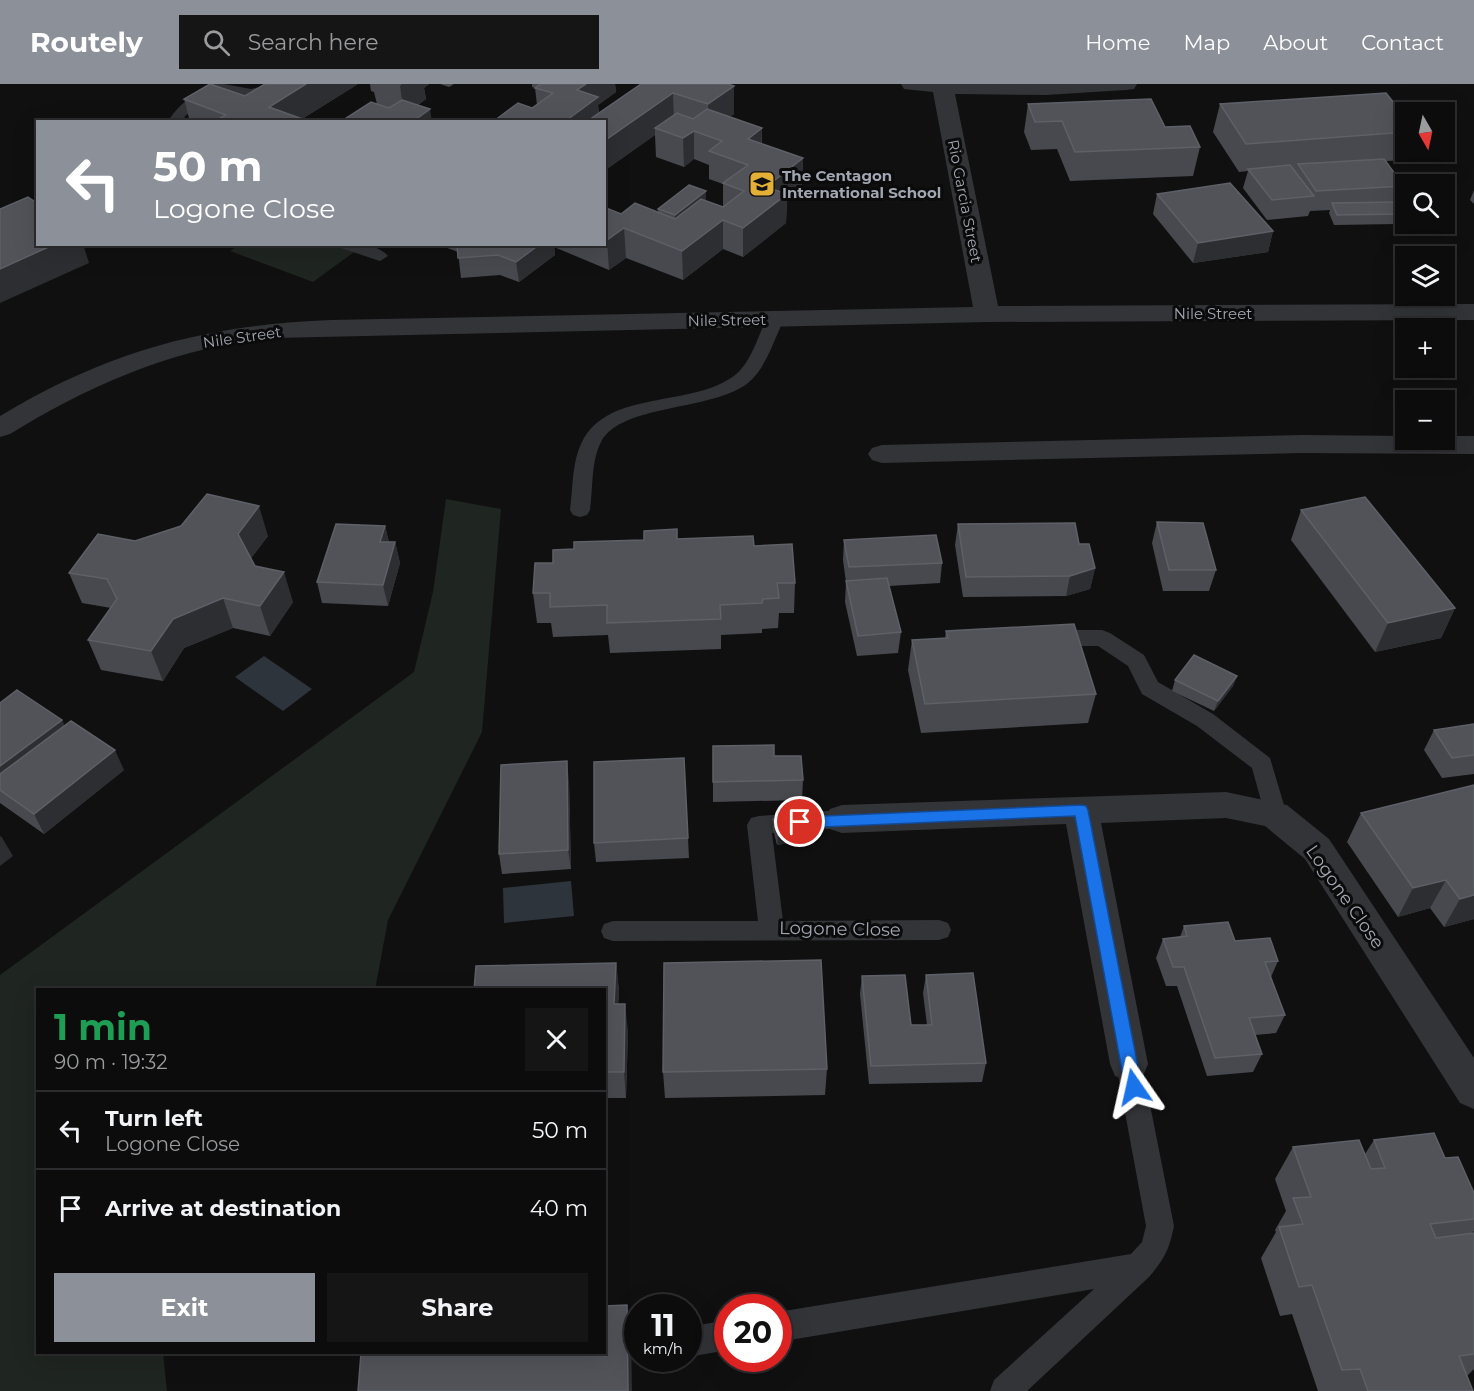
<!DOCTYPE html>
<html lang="en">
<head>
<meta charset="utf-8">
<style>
  body { margin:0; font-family:Montserrat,sans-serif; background:#151516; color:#f1f3f6; height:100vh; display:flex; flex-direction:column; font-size:22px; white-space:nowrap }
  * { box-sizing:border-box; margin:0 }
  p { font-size:20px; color:#9a9b9d }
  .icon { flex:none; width:33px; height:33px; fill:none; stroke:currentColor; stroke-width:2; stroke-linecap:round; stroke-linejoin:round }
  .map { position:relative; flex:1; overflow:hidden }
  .panel { position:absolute; left:36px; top:904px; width:570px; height:366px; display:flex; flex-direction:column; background:#0c0c0d; border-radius:0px; box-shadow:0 6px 24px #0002,0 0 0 2px #2c2c2e }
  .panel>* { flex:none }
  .banner { position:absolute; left:36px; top:36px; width:570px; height:126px; border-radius:0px; box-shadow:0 6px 24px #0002,0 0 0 2px #2c2c2e; background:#8c9099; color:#fff; overflow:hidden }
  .needle { width:39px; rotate:171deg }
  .controls { position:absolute; left:1395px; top:18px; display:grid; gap:12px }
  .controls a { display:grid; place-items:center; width:60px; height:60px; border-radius:0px; background:#0c0c0d; box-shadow:0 6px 24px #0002,0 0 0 2px #2c2c2e; font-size:30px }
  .speed { position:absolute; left:624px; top:1210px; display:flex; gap:12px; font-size:30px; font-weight:700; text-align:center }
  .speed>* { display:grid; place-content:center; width:78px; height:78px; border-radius:50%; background:#0c0c0d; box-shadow:0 6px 24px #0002,0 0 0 2px #2c2c2e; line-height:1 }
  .speed small { font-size:15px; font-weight:400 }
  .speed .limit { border:9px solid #d22; background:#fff; color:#111 }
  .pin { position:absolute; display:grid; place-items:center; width:51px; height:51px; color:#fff; margin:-26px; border:3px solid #fff; border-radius:50%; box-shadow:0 2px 6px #0007 }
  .me { position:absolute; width:66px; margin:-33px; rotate:349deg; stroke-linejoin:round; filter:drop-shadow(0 0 4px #0008) }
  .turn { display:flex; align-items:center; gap:21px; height:126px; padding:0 18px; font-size:27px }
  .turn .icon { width:78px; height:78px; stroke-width:2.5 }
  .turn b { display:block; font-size:42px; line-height:51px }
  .round { display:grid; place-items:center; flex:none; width:63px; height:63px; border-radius:0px; background:#151516 }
  .headline { display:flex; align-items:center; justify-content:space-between; height:102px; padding:0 18px }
  h1 { font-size:36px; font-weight:700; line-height:45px; color:#1e9e55 }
  .button { display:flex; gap:12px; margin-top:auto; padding:12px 18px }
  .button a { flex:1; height:69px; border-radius:0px; background:#8c9099; color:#fff; font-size:24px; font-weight:700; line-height:69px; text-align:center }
  .button a+a { background:#151516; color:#f1f3f6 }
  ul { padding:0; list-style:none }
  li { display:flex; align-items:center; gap:18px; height:78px; padding:0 18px; border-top:2px solid #2c2c2e }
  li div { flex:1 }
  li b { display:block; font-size:22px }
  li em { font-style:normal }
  header { display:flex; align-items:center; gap:36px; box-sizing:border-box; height:84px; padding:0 30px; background:#8c9099; color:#fff }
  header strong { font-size:28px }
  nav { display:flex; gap:33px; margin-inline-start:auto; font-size:21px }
  .search { width:420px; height:54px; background:#151516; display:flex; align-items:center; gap:15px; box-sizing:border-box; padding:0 21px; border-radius:0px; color:#9a9b9d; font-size:22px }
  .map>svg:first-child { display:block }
  .green { fill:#1f2520 }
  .water { fill:#2d343b }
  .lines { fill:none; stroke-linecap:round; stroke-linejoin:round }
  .lane { fill:#333438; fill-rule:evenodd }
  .street { fill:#333438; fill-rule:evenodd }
  .wall { fill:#48494e }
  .shaded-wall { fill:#2d2e31 }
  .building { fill:#515359; stroke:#5e6067; stroke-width:1.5 }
  .route { fill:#1a73e8; stroke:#114b97; stroke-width:1.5 }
  .labels { text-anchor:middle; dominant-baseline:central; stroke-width:6; stroke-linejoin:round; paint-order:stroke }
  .far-poi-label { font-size:15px; font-weight:bold; fill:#a2a6b1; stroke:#0b0b0c; text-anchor:start }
  .far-street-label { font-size:15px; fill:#a2a6b1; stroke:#0b0b0c }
  .street-label { font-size:18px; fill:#a2a6b1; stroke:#0b0b0c }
</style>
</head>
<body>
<header>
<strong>Routely</strong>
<div class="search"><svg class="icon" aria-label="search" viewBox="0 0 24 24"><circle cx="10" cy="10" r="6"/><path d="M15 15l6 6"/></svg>Search here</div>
<nav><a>Home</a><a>Map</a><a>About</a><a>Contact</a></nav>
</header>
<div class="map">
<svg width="1474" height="1307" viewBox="0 0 1474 1307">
  <rect width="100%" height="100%" fill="#101011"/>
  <g class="green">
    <path d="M240,160L341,161L357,166L313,198L230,167Z"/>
    <path d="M446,415L501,425L482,648L388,836L375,906H38V1269H163L167,1307H0V891L414,588L433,508Z"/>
  </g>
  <g class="water">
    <path d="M264,572L312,605L283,627L235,593Z"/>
    <path d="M571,797L574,832L504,839L503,804Z"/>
  </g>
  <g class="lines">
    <g class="lane">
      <path d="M210,0H224L251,5L272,0H290C273,20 239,14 217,7L215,11L185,32L183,38H168C175,24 196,6 211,4Z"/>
      <path d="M339,160C355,160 377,159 388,172L380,177L341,164Z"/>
      <path d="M775,230L781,231L784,235C774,256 766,284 748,299C713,327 620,320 601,358C591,377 593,405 590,426L587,431L580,433L573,431L570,426C573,404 572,377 582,358C608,305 693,324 735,291C751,278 758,253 766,235L769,231Z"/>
      <path d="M1052,546H1102L1110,549L1144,571L1158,598L1213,630L1270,674L1287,731L1283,738L1275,740L1267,738L1252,684L1197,642L1142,610L1128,582L1098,562H1052L1044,559L1041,554L1044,549Z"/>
      <path d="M842,726L850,728L854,735L850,742L842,744L772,749L783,837L939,836L948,839L951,846L948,853L939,856L613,857L604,854L601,847L604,840L613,837H758L747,741L751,734L759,732Z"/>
      <path d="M1129,968L1138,972L1142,980L1174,1142C1169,1166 1165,1174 1149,1193L1027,1307H990L994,1296L1094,1205L778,1258V1228L1131,1170L1142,1158L1146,1142L1116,980L1120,972Z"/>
      <path d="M728,1236V1266L688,1273V1243Z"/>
    </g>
    <g class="street">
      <path d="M901,0H1137L1134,5L1126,6L1046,11L955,10L998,222L1474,220V236L987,238L275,254C179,262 91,300 10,350L0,353V332C108,267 205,241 331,236L973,223L933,8L904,5Z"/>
      <path d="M1302,351L1406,352V356H1444V352H1474V370L1302,369L882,379L872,376L868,370L872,364L882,361Z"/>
      <path d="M1226,708L1287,721L1329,755L1474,974V1025L1460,1019L1305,775L1265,742L1226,734L1101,739L1148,980L1143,992L1129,997L1115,992L1110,980L1066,740L842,749L830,745L825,735L830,725L842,721Z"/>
    </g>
  </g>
  <g class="wall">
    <path d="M358,0L302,35L308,38H190L184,15L245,12Z"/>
    <path d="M370,0H429L424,4L426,15L418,21L432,38H340L377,20L374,8L371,7Z"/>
    <path d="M440,0H454L449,3Z"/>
    <path d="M532,0H615L616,8L598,21L599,29L641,0H728L734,30L729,33L762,44V60L803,74L802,103L787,115L786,139L743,173L723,165L683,196L626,174L609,186L554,163L555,171L519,198L500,191L461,194L458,168L437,160H604V123L621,130L658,128V125L706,117L723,123V100L709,95V81L694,75L684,83L656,73L655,51L604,87V38H498V34L532,24L537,21L535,4L532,3Z"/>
    <path d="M1028,20L1165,43L1200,63L1193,92L1070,97L1057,65L1031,66L1024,48Z"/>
    <path d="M1220,20L1406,34V68H1410L1407,76L1386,77L1404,102L1397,122H1396L1400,130L1397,140L1334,141L1329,129L1330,126L1310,127L1308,132L1267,136L1243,104L1248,87L1239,88L1213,48Z"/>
    <path d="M1474,106V120L1470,116Z"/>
    <path d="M1157,110L1273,147L1268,168L1193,179L1153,130Z"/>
    <path d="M1301,426L1455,524L1441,554L1375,568L1291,456Z"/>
    <path d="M1157,438L1216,486L1209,507H1163L1152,459Z"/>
    <path d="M958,440L1079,460L1095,484L1090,505L1066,512L963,513L955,461Z"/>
    <path d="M385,442L389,458H395L400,479L388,522L322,519L317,498Z"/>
    <path d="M268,452L251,474L255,482L293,518L270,552L233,544L184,564L163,597L101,586L88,556L111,524L82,519L69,489L135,457Z"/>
    <path d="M677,455L754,462L795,499L794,529H779L778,544L762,545V549L721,551V565L610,569L608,551L553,553L551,539H537L533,509L553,479L574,465Z"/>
    <path d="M844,456L942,479L940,499L889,502L901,548L898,569L857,572L845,518L846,498L843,476Z"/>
    <path d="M946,547L1096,610L1088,639L921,649L908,586L912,556L945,554Z"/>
    <path d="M1237,592L1233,602L1214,627L1172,607L1175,596Z"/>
    <path d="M0,619L62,636L64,641L124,686L44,750L0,719Z"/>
    <path d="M1474,640V690L1442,694L1424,666L1434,646Z"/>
    <path d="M713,662L803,696L802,716L713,718Z"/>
    <path d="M569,697L571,785L502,790L499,770Z"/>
    <path d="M1474,701V835L1444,843L1430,824L1398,833L1347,758L1361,729Z"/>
    <path d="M773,735L818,744V754L777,761L773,745Z"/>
    <path d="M688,754L689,774L596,778L594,759Z"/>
    <path d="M1184,842L1235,857L1278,877L1271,893L1285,931L1276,949L1255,951L1262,970L1253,988L1207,992L1177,902H1166L1156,874L1163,855L1180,853Z"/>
    <path d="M616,879L619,907L618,920L628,947L626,1014H604V906Z"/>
    <path d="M926,891L986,979L982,998L869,1000L860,910L862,892L911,941H927L923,909Z"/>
    <path d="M827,985L825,1011L665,1014L663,988Z"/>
    <path d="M1374,1056L1445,1074L1474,1109V1147L1472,1149H1474V1285L1467,1292L1473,1307H1318L1292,1230L1280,1232L1261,1174L1276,1148L1275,1146L1286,1127L1275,1095L1293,1063L1365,1070Z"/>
  </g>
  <g class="shaded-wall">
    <path d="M306,0H358L297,38L269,23Z"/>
    <path d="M402,0H429L424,4L426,15L404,30L400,2Z"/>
    <path d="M586,0H615L616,8L598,21L599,38H564L577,6Z"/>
    <path d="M734,2V30L709,48L708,20Z"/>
    <path d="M673,9L674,37L655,44V51L604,87V57Z"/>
    <path d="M430,25L432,38H412Z"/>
    <path d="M762,44L761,73L748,55Z"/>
    <path d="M694,47V75L684,83L683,54Z"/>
    <path d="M803,74L802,103L787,115L786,139L743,173V144L766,103Z"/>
    <path d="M706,107V117L675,141V131Z"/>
    <path d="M723,136V165L683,196L682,167Z"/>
    <path d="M624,144L626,174L609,186L607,156Z"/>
    <path d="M1273,147L1268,168L1193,179L1198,159Z"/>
    <path d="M55,160H83L89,179L0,219V185Z"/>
    <path d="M540,160H554L555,171L519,198L516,178Z"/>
    <path d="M259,422L268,452L247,480L238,450Z"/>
    <path d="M385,442L390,463L380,458Z"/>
    <path d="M395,458L400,479L388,522L383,501Z"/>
    <path d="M1095,484L1090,505L1066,512L1070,492Z"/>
    <path d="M284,488L293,518L270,552L260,522Z"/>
    <path d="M223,514L233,544L184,564L163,597L151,567L173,535Z"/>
    <path d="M1455,524L1441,554L1375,568L1388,539Z"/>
    <path d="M1237,592L1233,602L1214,627L1218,617Z"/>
    <path d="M62,636L71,656L0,706V682Z"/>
    <path d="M115,666L124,686L44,750L34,730Z"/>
    <path d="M567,677L569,697L571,785L568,766Z"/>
    <path d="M818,744V754L777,761L778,751Z"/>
    <path d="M1,752L13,772L0,782V753Z"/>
    <path d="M1446,796L1430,824L1398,833L1413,804Z"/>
    <path d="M1474,811V835L1444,843L1460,815Z"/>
    <path d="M616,879L619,907L617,947L614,920Z"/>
    <path d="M625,920L628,947L626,1014L624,988Z"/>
    <path d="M627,1221L631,1250L632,1307H628Z"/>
  </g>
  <g class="building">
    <path d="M210,0L245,12L265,0H306L269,23L308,37L214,38L226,31L184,15Z"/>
    <path d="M541,0H586L577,6L598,13L564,38H548L539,35L535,38H509L498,34L518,19L532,24L553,9L535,4Z"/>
    <path d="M641,0H728L734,2L708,20L673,9L604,57V38H586Z"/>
    <path d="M1386,9L1406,34V48L1246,60L1220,20Z"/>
    <path d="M1151,15L1165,43L1190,42L1200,63L1075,68L1062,37L1035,38L1028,20Z"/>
    <path d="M402,16L430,25L412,38H401L394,35L391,38H340L371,18L389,24Z"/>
    <path d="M707,25L762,44L748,55L803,74L766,103L787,110L743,144L723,136L682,167L624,144L607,156L604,155V123L621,130L635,119L675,135L701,115L723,123L744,107L723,99L748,81L709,67L722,57L694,47L683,54L655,44L677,29L693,35Z"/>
    <path d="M1384,75L1404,102L1316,107L1298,80Z"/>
    <path d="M1290,81L1314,112L1272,116L1248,85Z"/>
    <path d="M1230,99L1273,147L1198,159L1157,110Z"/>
    <path d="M689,101L706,107L675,131L658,125Z"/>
    <path d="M28,113L38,120V160H55L0,185V125Z"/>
    <path d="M1395,118L1400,130L1337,131L1332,119Z"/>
    <path d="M457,160H540L516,178L498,171L458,174Z"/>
    <path d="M207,410L259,422L238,450L255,482L284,488L260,522L223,514L173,535L151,567L88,556L117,515L107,495L69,489L98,450L135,457L181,442Z"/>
    <path d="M1365,413L1455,524L1388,539L1301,426Z"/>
    <path d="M1157,438L1203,439L1216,486H1169Z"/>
    <path d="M1075,439L1079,460H1089L1095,484L1070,492L966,493L958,440Z"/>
    <path d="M336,440L385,442L380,458H395L383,501L317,498Z"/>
    <path d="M677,445V455L753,452L754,462L792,460L795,499H777L779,514L763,515L762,519L720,521L721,535L607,539V521L550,523V509H533L535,479H553V466L574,465V458L644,456V447Z"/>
    <path d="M936,451L942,479L849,483L844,456Z"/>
    <path d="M887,494L901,548L858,552L846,497Z"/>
    <path d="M1074,540L1096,610L925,620L912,556L948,554L946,547Z"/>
    <path d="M1194,571L1237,592L1218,617L1175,596Z"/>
    <path d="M17,606L62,636L0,682V619Z"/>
    <path d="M71,637L115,666L34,730L0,706V690Z"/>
    <path d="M1474,640V671L1452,674L1434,646Z"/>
    <path d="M774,661V672H801L803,696L713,698V662Z"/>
    <path d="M684,674L688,754L594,759V678Z"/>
    <path d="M567,677L568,766L499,770L501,681Z"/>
    <path d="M1474,701V811L1460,815L1446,796L1413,804L1361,729Z"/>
    <path d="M814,728L818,744L778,751L773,735Z"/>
    <path d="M1228,838L1235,857L1270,854L1278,877L1265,878L1285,931L1249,934L1262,970L1215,974L1184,883H1173L1163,855L1187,852L1184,842Z"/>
    <path d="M821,876L827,985L663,988L664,879Z"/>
    <path d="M616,879L614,920H625L624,988H604V906H474L476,882Z"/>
    <path d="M973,889L986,979L871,982L862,892L905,891L911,941H932L926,891Z"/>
    <path d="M1434,1049L1445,1074L1458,1073L1474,1109V1135L1430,1140L1436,1154L1474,1149V1270L1459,1272L1473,1307H1368L1360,1285L1342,1286L1312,1201L1299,1203L1279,1143L1303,1140L1293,1114L1311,1113L1293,1063L1359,1056L1371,1085L1385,1084L1374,1056Z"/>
    <path d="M627,1221L628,1307H358L361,1269H604V1222Z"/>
  </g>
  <path class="route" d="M1081,721L1086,722L1088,726L1142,1003L1139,1008L1134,1011L1128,1008L1125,1003L1075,732L800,744L795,742L793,738L795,734L800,733Z"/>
  <defs>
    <g id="school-square" transform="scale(1.35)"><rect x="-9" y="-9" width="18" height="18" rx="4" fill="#e2af37" stroke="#0b0b0c"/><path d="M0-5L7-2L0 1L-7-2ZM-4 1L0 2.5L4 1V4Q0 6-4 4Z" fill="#111"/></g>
  </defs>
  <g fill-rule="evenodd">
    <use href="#school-square" x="762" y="100"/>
  </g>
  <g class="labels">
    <g class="far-poi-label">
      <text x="782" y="91">The Centagon<tspan x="782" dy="17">International School</tspan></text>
    </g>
    <g class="far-street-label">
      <text transform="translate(965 117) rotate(79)">Rio Garcia Street</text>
      <text x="1213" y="229">Nile Street</text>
      <text transform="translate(727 236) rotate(-1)">Nile Street</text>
      <text transform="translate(242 253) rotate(-8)">Nile Street</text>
    </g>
    <g class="street-label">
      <text transform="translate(1345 813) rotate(55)">Logone Close</text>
      <text transform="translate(840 845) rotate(1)">Logone Close</text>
    </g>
  </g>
</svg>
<div class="controls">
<a><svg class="needle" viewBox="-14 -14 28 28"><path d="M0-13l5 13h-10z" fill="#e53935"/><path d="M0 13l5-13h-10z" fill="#9a9b9d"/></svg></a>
<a><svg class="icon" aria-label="search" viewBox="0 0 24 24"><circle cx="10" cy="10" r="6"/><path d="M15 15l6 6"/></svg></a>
<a><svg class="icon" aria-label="layers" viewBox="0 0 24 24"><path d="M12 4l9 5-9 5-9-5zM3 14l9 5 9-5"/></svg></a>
<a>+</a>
<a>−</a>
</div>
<div class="speed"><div>11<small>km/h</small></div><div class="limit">20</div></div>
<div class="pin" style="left:800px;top:738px;background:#d93025"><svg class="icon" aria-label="arrive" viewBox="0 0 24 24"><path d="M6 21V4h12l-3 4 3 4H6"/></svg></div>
<svg class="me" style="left:1134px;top:1003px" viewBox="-20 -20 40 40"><path d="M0-17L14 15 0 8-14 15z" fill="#1a73e8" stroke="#fff" stroke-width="4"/></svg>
<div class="banner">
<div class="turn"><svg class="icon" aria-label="left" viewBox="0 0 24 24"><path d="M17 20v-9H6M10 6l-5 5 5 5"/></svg><div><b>50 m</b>Logone Close</div></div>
</div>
<section class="panel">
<div class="headline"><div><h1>1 min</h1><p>90 m · 19:32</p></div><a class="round"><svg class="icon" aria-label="close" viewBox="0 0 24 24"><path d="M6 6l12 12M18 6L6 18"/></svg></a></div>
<ul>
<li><svg class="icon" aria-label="left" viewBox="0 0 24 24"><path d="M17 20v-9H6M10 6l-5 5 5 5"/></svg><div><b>Turn left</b><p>Logone Close</p></div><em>50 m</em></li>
<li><svg class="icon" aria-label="arrive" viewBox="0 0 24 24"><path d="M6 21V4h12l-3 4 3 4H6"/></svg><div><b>Arrive at destination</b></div><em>40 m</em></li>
</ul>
<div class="button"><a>Exit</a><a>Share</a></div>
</section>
</div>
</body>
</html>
